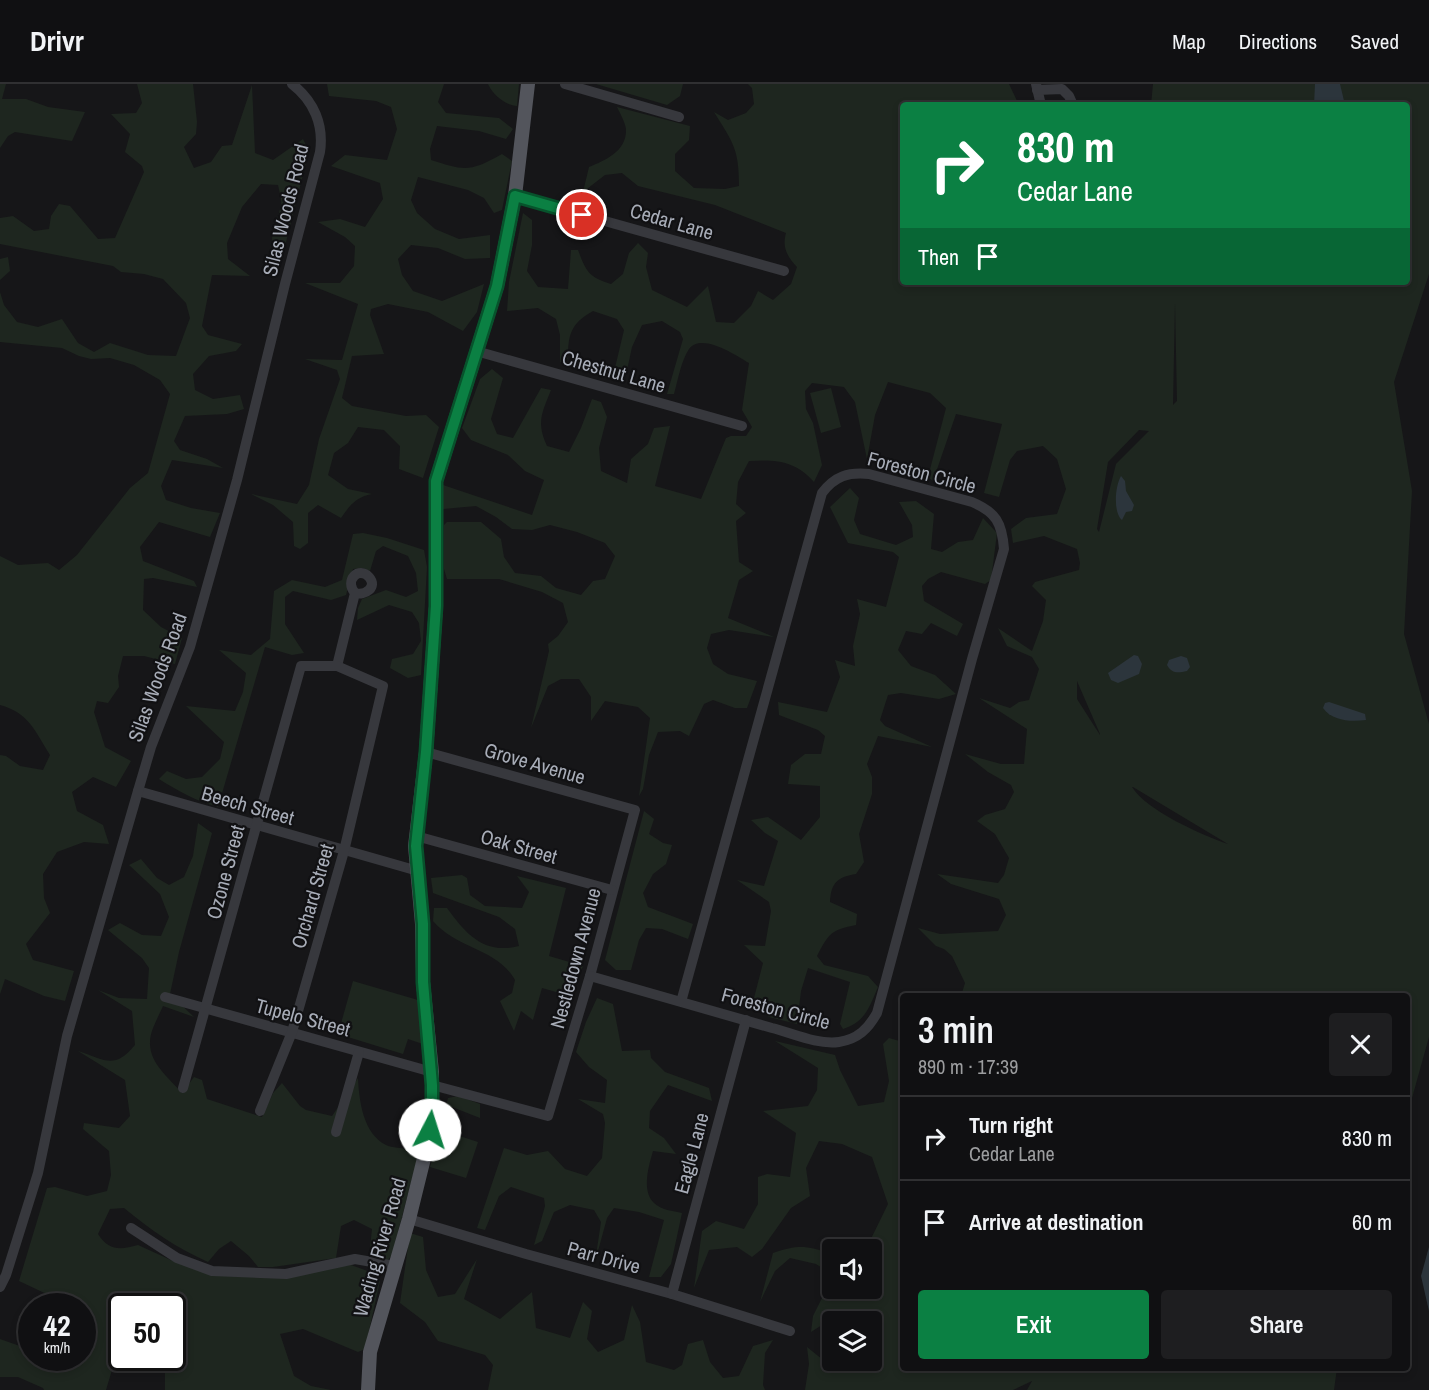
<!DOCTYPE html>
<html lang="en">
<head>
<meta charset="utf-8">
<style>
  body { margin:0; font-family:"Archivo Narrow",sans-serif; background:#1e1e20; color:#f1f3f6; height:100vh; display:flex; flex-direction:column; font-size:22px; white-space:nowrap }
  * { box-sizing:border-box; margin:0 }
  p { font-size:20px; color:#9c9d9f }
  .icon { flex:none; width:33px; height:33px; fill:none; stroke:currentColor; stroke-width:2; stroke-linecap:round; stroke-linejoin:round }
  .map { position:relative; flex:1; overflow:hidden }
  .drawer { position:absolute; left:900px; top:909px; width:510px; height:378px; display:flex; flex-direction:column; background:#101012; border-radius:6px; box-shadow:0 3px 9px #0003,0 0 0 2px #303032 }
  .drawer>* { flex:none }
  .banner { position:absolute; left:900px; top:18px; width:510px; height:183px; border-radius:6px; box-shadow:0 3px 9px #0003,0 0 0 2px #303032; background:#0b8043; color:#fff; overflow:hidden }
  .buttons { position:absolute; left:822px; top:1155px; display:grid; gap:12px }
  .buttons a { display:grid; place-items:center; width:60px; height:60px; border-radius:6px; background:#101012; box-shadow:0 3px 9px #0003,0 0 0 2px #303032; font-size:30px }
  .speed { position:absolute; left:18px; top:1209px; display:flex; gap:12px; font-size:30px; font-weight:700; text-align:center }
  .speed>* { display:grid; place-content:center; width:78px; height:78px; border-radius:50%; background:#101012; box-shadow:0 3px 9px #0003,0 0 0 2px #303032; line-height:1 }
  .speed small { font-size:15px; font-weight:400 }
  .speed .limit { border:3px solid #111; border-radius:9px; background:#fff; color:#111 }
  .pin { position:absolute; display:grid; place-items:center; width:51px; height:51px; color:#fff; margin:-26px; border:3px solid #fff; border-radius:50%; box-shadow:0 2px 6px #0007 }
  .me { position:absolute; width:66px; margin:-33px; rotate:5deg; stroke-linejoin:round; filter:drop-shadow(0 0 4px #0008) }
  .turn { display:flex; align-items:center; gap:21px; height:126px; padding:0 18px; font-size:27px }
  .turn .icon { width:78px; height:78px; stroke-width:2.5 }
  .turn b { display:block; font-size:42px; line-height:51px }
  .then { display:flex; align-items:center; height:57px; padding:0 18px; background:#0003; gap:12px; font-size:22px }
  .round { display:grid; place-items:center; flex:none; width:63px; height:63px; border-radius:6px; background:#1e1e20 }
  .overview { display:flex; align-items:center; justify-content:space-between; height:102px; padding:0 18px }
  h1 { font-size:36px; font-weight:600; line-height:45px }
  .button { display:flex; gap:12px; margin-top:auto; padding:12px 18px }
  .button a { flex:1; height:69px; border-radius:6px; background:#0b8043; color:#fff; font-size:24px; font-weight:600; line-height:69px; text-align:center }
  .button a+a { background:#1e1e20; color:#f1f3f6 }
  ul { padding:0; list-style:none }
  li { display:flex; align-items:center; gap:18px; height:84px; padding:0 18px; border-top:2px solid #303032 }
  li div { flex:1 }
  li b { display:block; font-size:22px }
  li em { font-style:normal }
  header { display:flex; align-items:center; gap:36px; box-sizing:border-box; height:84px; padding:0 30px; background:#101012; border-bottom:2px solid #303032 }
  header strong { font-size:28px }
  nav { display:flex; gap:33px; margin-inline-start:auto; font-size:21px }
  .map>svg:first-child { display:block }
  .green { fill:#1e261f; fill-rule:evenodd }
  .water { fill:#2c353c }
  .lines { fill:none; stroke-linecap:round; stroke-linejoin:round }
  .minor { stroke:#37383d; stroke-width:10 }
  .major { stroke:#53555c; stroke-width:14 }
  .route-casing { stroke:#07532c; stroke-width:15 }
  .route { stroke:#0b8043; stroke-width:10 }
  .labels { text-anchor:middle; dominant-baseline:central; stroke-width:4.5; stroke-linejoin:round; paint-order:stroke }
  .street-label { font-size:20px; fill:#a8adb8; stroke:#111113 }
</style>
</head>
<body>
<header>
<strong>Drivr</strong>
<nav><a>Map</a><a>Directions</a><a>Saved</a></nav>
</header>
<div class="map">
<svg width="1429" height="1306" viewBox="0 0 1429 1306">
  <rect width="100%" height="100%" fill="#161618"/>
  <g class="green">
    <path d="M0,0H6L2,15H26L48,23L85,28L72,57L15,48L8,52L0,64Z"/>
    <path d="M137,0H193L197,38L196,50L184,63L194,84L211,78L222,62L232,61L252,1L255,69L273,76L303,55L309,67L282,174C262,155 278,141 281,120C282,114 279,107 278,101L261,100L242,123L227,159L228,175L250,192L212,191L202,242L208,251L242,260L236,267L209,272L193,290L195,306L213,315L240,311L244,325L227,330L185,332L174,357L180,366L207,375L223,384L172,376L161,402L166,416L191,424L220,429L210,453L159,438L140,463L143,477L194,497L197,503L153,494L144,495L143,526L161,543L182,554L175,580L144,572H123L118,592L119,603L108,619L97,617L94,628L105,663L131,677L116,703L93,693L72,708L77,727L103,741L109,760L84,758L57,768L43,790L44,814L50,829L26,860L33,876L74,887L65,917L44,912L5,895L0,910V671L6,672L20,682L43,686L50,671C35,647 29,629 0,621V472L18,481L48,479L59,486L77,471L130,404L148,389L170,310L160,296L134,281L110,274L91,275L79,272L62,264L0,258V208L4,221L17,238L38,243L62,235L78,259L94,268L110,259L148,271L176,272L190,234L186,219L163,195L144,190L121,188L113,182L0,160V134L13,132L34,147L49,145L51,132L59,120L70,122L98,155L115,154L144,88L142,82L125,68L130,50L111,30L136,29L142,19Z"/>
    <path d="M327,0H444L438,18L446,29L499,34L513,45L506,55L479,47L437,42L430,65L431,76C465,87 470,88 502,70L512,77L502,126L494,129L484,114L468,106L418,93L411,116L417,129L435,145L459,155L490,151V174L465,175L438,164L411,161L398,175L402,191L413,207L442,217L484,200L477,228L463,247L428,228L388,220L371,225L370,231L384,270L352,272L342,314L352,322L406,332L426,331L439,343L423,394L399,385L400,362L384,346L358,343L348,359L334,369L328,391L348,405L372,410C356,413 350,421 341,434L318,421L308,429V459L300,465L294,462L293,438L273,421L251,410L297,420L309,401L319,355L340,295L337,286L305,275L342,276L358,220L305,199H340L354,182L355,162L345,153L318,138L340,135L365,143L383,115L380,99L331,82L345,71L387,76L397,45L391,23L376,17L329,12Z"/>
    <path d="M488,0H519L517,22C505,21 493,11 488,0Z"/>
    <path d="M596,0H683L680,12L667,21Z"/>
    <path d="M748,0H1009L1019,21H903V198H1407V21H1151L1153,0H1429V190L1394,298L1412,407L1404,550L1429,640V953L1407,1032V912H961L965,899L952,872L944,865L936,862L918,844L940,850L998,847L1006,831L999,815L951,800L937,790L998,799L1004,791L1009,774L995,750L977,737L985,731L1005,725L1014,708L1011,701L988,688L965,670L1001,680H1024L1027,645L979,614L1010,624L1019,618L1029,616L1039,585L1032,573L1007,562L998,544L1032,567L1043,537L1046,516L1032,502L1035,498L1079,486L1080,479L1077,465L1044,452L1013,459L1011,445L1026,434L1057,430L1066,405L1057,375L1043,362L1017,367L1010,376L999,413L984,409L1002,340L956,330L933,397L928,393L946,324L930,309L888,298L875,331L867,375L855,318L844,303L812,299L805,307L806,325L813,339L822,381L814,398C796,377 776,375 749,377L738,398L736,420L746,429L736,437L739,478L753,487L739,496L728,534L774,553L729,546L711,550L707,564L713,580L728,590L757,597L747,624H735L713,616L704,620L689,652L680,647L658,648L649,671L643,705L639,712L650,634L638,623L605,617L591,637V613L579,595H561L548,602L531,644L549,567L548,560L558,552L568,538L563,519L542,508L499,495H447L444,485V441L447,438H481L501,455L504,473L515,489L541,492L556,504L581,511L593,497L605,495L615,472L605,459L577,448L550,441L532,446L512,445L496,433L476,422L443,425V401L532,431L544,396L525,387L508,371L471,356L462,344L480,295L492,285L503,294L491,335L497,350L513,354L541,304L551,306C542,329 536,338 547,362L569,368L581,344L592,315L601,318L607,333L599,364L601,387L627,399L631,375L648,360L654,344L670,342L655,402L701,415L726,354L731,352H746L752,343L742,326L749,279C736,271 701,248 689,265C681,277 678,296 674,310H667L683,255L680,248L662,237L642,241L632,263L626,291L614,288L624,246L617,235L593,227C570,240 568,251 568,275L560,278V251L556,235L538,224L507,227L509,198L523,129L532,136V161L527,187L538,203L568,205L571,166H578C586,187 588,193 611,200L623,190L629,169L638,159L648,169L646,183L652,206L687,223L708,202L716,238L734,239L751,222L758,207L773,216L791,200L797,183C787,172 782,164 786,149L715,121L638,102L622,89L605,91L583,108L589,83C606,76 627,67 626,45C625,38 620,29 617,23L690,42L689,56L675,70V87L694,104L725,105L739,102C739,64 733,59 714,28L728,36L746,29L754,20L752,4ZM1175,219L1177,317L1173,321ZM1139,346L1149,347L1116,380L1099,448L1097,445L1108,378ZM1077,597L1100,650V651L1077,615ZM1132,703H1133L1228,760C1202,751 1147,727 1132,703Z"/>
    <path d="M8,173L10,187L0,196V175Z"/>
    <path d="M831,304L841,343L821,349L810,309Z"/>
    <path d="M850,404L859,414L854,436L860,450L896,461L913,453L912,441L899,418L916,417L934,430L931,465L942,468L958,458L973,456L983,434L997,449L991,496L985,500L941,488L928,495L922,502L924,517L963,540L957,552L931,539L922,550L906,547L898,566L911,582L935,591L956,610L939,615L901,609L888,611L880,636L885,642L932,663L878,652L867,680L872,693V710L859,750L864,778L856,790C838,793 831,798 830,818L857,830L856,841C831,846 829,849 817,872L824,881L868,892L878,903C869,924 865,938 843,945L840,940L850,898L808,884L801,907L797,940L769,933L754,923V914L763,879L744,861L765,862L771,827L769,818L737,796L764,802L778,757L765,749L751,736L768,733L801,756L820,733V702L788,700L791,681L805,670H821L825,652L818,646L779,631L778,618L827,628L840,593L835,576L855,582L853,562L860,530L857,515L886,523L899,473L893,468L848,459L830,423Z"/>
    <path d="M363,449L387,454L424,466L427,483L421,591L408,594L390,584L392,575L413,570L421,557L419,539L412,528L389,521L357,536L358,524L362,515L386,506L406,513L418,507L416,489L408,472L383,462L376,467L370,487L363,484L353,485L346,511L331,516L293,507L285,513V540L304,569L292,571L265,563L218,723C196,717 178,707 159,695L167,687L186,695L202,693L220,675L224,658L186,622L235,627L243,608L246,589L219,566L251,571L270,555L274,507L292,496L325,503L342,496L353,450Z"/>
    <path d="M644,727L654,735L649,750L663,759L672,761L666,780L653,790L643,809L648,823L693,840L688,855L662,845L646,844L639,856L631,886H616L605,876Z"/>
    <path d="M198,739L212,749L179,868L170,910L194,933L163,922C159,932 150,946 150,958C149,979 169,994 182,1009L194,993L202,996L207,1015L262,1033L273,1009L282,999L300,1022L306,1026L332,1032L358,994C359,1016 363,1050 386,1061C392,1064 402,1064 409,1065L422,1019L428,1025L419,1068L392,1171L388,1176L375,1172L370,1164L372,1145L354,1136L341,1142L336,1174L273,1183H258L249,1172L231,1157L219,1165L208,1178C175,1163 152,1147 124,1124L110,1125L98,1150C109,1167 120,1166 138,1161L173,1177L210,1190L351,1181L373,1189L380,1197L365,1265L358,1268L303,1245L280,1250L294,1292L311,1302L331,1306H165V1288L158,1274H172V1222H122L121,1268L115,1276L106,1306H44L43,1304L18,1293H0V1255L31,1266L32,1274H82V1222H72L19,1197L47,1104L55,1103L87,1112L107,1107L111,1091L109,1067L83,1045L84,1039L119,1044L130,1032L125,996L78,967C106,976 114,986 135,961L132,927L98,906L119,914L147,915L149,884L142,874L108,846L120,839L142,851L161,852L169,833L160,810L129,781L141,775L157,794L169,801L184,793L193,772Z"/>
    <path d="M462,791L467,794L470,811L485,822L522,824L529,808L517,792L566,804L549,872L583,882L570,912L542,904L533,936L521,927L514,947L500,917L512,909L515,896C497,864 458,866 433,837L434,824H447C466,850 484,871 519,862L515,845L499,833L433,809L431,794Z"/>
    <path d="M353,897L418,916L423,960L408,955L403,970L338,950Z"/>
    <path d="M597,914L613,920L622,967L650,966L651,974L665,988L709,1004L712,1017L668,1001L650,1027L649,1044L664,1054L676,1070L653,1067C649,1081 641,1107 654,1119C661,1126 673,1127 682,1129L671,1180L661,1193H649L664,1136L639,1128L614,1124L607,1134L595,1178L601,1138L594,1126L570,1121L554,1128L542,1157L534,1161L545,1122L544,1114L511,1103L499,1112L485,1146L477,1144L504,1064L527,1071L548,1067L565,1085L587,1092L602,1074L605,1039L603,1030L578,1015L605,1019L607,996L589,983L576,968L586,938Z"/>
    <path d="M889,954L903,958V1284H1337L1334,1306H1027L1032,1297L1013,1306H805L809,1280L807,1263L833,1284L848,1286L855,1277L872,1276V1238L858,1237L861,1233L857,1226L847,1225L811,1248L813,1232L823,1212L827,1187L816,1180L790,1174L775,1187L760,1218L773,1169C800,1160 806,1162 832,1170V1204H872V1166L866,1165L888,1120L872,1073L842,1060L819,1057L806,1084L810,1112L791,1124L762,1165L752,1173L737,1163L709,1166L694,1204L702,1147L716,1137L744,1145L758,1120V1093L767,1090L790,1093L796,1049L763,1027L808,1022L817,1006L818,984L775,957L835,971L840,986L858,1022L884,1018L889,997L883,960Z"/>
    <path d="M458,1012L480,1020V1034L452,1023L444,1047L478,1058L466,1094L430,1083L448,1014Z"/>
    <path d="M410,1149L423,1153L426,1186L438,1213L455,1210L477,1175L464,1215L500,1235L532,1208L536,1244L570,1254L583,1218L592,1227L587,1255L598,1268L624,1256L632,1221L640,1238L646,1278L674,1286L682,1281L688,1260L703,1256L710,1278L723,1294L739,1292L753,1262L773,1256L765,1269L763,1301L765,1306H488L493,1281L485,1271L438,1257L425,1238L400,1219Z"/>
  </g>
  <g class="water">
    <path d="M1315,0H1340L1345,21H1314Z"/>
    <path d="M1121,392L1125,397L1126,407L1134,421L1132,427L1126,428L1122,436C1113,429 1115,402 1121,392Z"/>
    <path d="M1134,571L1138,572L1142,580L1139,590L1118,599L1111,596L1108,589Z"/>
    <path d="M1181,572L1187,574L1190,583L1187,587C1178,589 1172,590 1167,581L1169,576Z"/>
    <path d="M1329,618L1365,630L1366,636C1351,638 1332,637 1323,624L1325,619Z"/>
    <path d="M1429,1163V1227L1421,1192Z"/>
  </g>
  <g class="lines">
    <g class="minor">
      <path d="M565,0L679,33"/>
      <path d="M1036,0L1041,21"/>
      <path d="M1037,6L1062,5L1069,12L1073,21"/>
      <path d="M515,112L784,187"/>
      <path d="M476,267L742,342"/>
      <path d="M337,582L355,509C344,496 359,482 369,493C378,503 365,512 355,509"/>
      <path d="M426,668L635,726L590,892L548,1032L432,1001"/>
      <path d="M138,707L418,787"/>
      <path d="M416,752L612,806"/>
      <path d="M590,892C651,909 711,927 772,944C792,949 817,961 839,958C858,955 868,945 877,929L972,575L1004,465C1002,439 996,428 972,418L869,390C848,388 835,392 822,409L681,918"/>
      <path d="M165,913L432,988"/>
      <path d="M183,1004L301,582H337L383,602L344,767L292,948L260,1027"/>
      <path d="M336,1048L359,968"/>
      <path d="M409,1135L526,1170L672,1210L790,1247"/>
      <path d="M131,1144L177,1174L212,1187L286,1190L355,1175L395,1182"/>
      <path d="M0,1203L6,1191L38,1089L67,952L138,707L151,663L190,563L237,396L285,200L320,68C324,41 314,17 292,0"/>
      <path d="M672,1210L746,936"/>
    </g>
    <path class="major" d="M368,1306L370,1268L409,1135L427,1062L432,1029V988L423,898L422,840L415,762L426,668L436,522V397L497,202L515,112L528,0"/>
  </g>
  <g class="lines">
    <g class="route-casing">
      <path id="route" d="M430,1046L432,1029V1001L423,898V840L416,762L426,668L436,522V397L497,202L515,112L582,131"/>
    </g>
    <use href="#route" class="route"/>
  </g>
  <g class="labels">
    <g class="street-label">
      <text transform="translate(285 126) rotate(-76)">Silas Woods Road</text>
      <text transform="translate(672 137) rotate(16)">Cedar Lane</text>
      <text transform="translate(614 287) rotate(16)">Chestnut Lane</text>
      <text transform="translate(922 388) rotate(15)">Foreston Circle</text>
      <text transform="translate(157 593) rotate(-70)">Silas Woods Road</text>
      <text transform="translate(535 679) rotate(16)">Grove Avenue</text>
      <text transform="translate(248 721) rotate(16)">Beech Street</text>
      <text transform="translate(519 762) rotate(16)">Oak Street</text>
      <text transform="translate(225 788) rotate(-75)">Ozone Street</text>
      <text transform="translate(312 812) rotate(-74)">Orchard Street</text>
      <text transform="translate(575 874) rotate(-75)">Nestledown Avenue</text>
      <text transform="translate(776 924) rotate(15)">Foreston Circle</text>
      <text transform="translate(303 933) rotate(15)">Tupelo Street</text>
      <text transform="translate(691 1069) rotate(-75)">Eagle Lane</text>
      <text transform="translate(379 1163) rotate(-74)">Wading River Road</text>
      <text transform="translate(604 1173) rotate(15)">Parr Drive</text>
    </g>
  </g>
</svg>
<div class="buttons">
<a><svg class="icon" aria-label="sound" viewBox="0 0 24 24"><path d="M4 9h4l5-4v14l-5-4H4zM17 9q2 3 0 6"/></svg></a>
<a><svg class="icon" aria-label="layers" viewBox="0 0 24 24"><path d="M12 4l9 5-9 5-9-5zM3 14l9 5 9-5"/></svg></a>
</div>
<div class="speed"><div>42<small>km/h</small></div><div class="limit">50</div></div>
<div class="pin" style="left:582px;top:131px;background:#d93025"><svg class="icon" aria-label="arrive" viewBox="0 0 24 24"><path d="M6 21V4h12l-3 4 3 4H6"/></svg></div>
<svg class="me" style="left:430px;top:1046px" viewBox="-20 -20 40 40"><circle r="19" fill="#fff"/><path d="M0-13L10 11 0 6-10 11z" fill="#0b8043"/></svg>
<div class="banner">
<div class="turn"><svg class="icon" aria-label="right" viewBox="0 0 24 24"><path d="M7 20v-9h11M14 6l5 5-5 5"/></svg><div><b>830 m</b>Cedar Lane</div></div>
<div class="then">Then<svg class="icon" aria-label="arrive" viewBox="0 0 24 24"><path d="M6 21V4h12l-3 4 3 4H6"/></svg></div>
</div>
<section class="drawer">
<div class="overview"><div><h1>3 min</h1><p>890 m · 17:39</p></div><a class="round"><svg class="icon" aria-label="close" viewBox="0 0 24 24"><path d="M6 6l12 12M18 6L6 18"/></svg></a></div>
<ul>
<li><svg class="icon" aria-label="right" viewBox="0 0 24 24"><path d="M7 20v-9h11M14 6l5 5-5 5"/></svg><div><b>Turn right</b><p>Cedar Lane</p></div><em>830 m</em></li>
<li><svg class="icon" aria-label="arrive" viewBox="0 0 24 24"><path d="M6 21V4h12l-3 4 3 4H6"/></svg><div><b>Arrive at destination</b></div><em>60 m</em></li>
</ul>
<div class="button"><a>Exit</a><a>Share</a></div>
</section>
</div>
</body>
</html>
